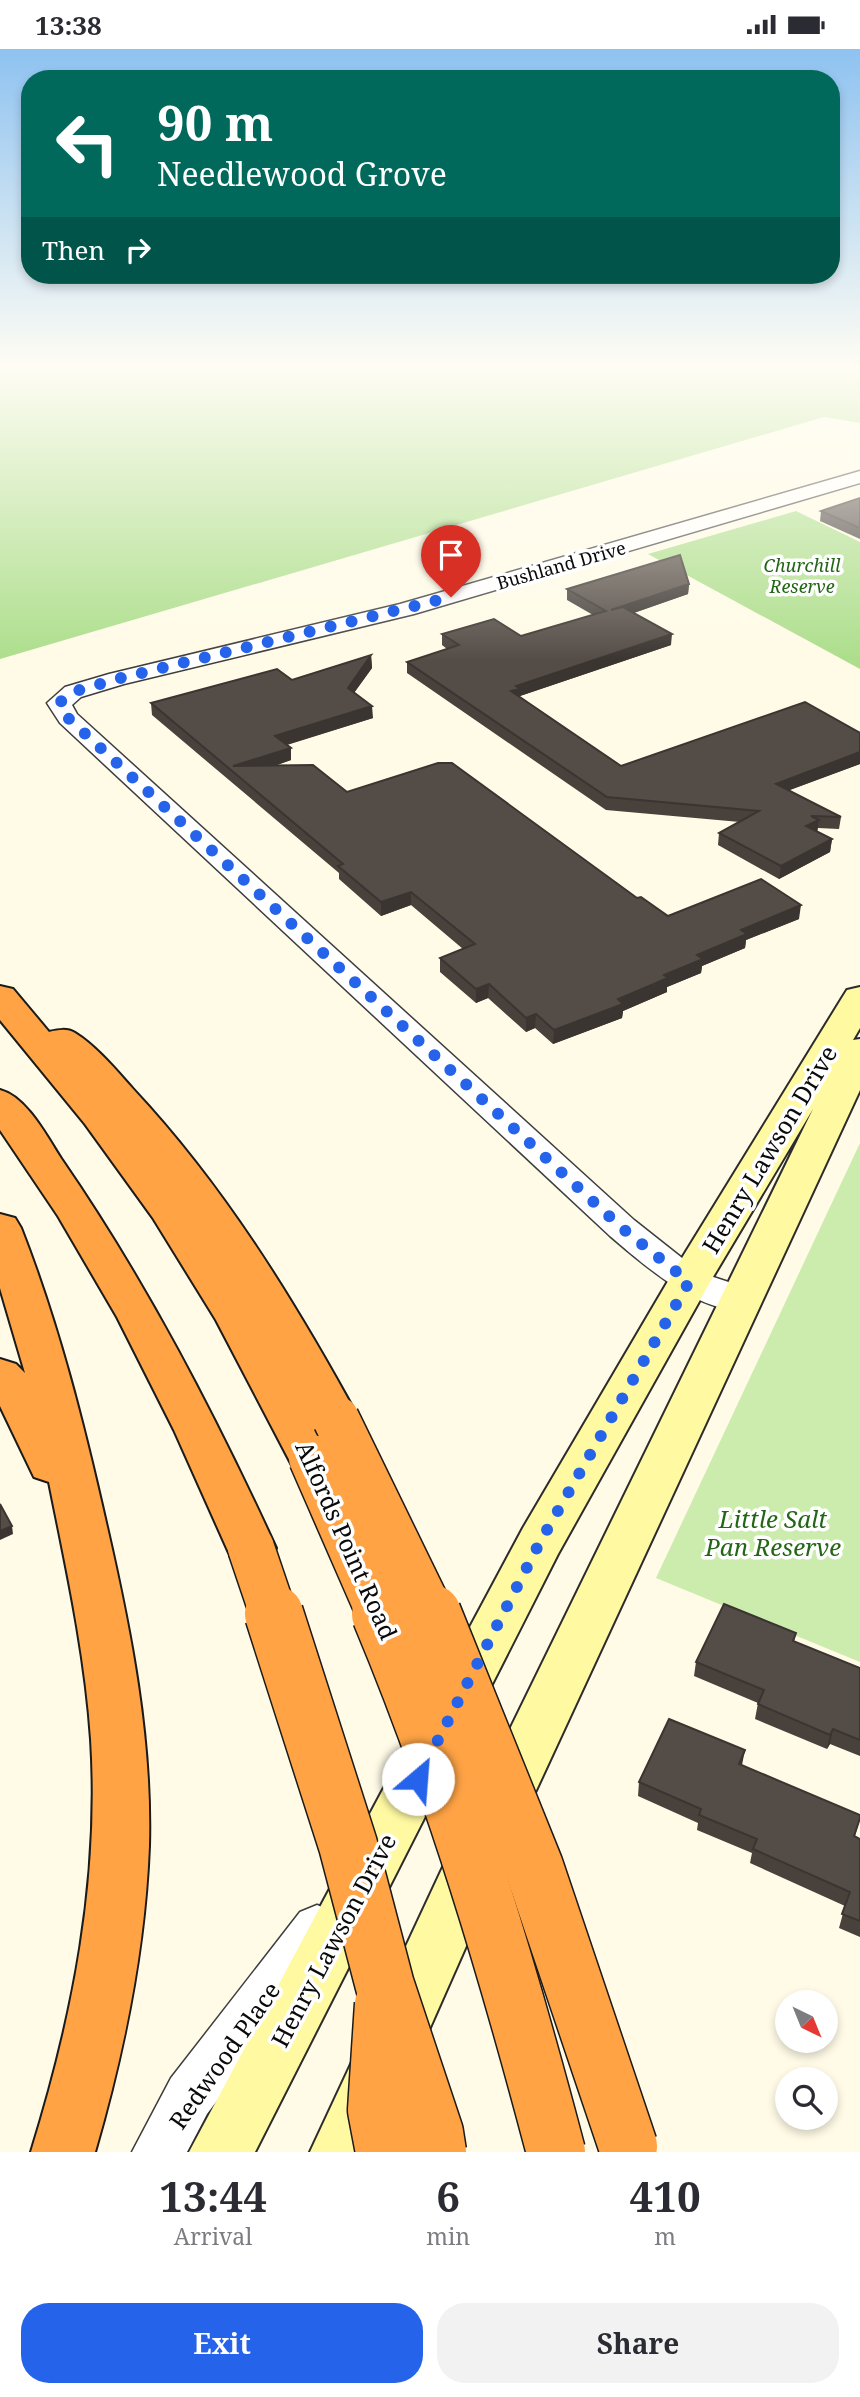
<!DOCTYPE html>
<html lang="en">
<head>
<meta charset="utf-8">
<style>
  body { margin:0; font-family:"Noto Serif",serif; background:#f2f2f3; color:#2b2b33; height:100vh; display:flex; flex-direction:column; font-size:26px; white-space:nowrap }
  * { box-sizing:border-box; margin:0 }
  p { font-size:23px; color:#7c7c81 }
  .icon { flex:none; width:38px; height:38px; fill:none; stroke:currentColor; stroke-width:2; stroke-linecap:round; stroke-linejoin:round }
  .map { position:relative; height:2103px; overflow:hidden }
  .sheet { display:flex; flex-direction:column; background:#fff; flex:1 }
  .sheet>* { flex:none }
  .guide { position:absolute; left:21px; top:21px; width:819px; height:214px; border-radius:28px; box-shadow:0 4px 10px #0003; background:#00695c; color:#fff; overflow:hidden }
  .needle { width:46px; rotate:137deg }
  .controls { position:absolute; left:775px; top:1941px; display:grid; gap:14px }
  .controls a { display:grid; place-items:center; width:63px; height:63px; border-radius:50%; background:#fff; box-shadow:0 4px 10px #0003; font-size:35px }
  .pin { position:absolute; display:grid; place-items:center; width:60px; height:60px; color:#fff; margin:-72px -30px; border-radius:50% 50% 50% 0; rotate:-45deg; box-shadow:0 0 7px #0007 }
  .pin .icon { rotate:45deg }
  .me { position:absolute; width:77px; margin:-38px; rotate:27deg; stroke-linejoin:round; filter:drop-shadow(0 0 5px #0008) }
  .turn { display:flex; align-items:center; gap:24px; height:147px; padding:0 21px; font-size:32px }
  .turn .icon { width:91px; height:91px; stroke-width:2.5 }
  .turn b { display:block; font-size:49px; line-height:60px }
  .then { display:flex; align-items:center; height:66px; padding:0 21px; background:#0003; gap:14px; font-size:26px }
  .eta { display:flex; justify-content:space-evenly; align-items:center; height:119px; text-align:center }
  .eta b { font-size:42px; font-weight:700; line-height:49px }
  .primary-button { display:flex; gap:14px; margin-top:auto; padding:14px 21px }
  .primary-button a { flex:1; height:80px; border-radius:28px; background:#2563eb; color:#fff; font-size:28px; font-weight:700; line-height:80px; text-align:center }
  .primary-button a+a { background:#f2f2f3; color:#2b2b33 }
  .status { display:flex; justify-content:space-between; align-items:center; height:49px; padding:0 35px; background:#fff; direction:ltr }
  .status svg { height:19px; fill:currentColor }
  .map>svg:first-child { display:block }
  .green { fill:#ccecae }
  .forest { fill:#adde8c }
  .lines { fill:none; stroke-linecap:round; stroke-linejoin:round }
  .street-casing { stroke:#3d3d3d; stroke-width:3 }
  .secondary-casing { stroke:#2c2c2c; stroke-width:4 }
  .highway-casing { stroke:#1b1b1b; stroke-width:4 }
  .street { fill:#fff; fill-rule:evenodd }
  .secondary { fill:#fff9a2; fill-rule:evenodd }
  .highway { fill:#ffa345; fill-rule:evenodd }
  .highway-bridge-far1-casing { stroke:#1b1b1b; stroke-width:49; stroke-linecap:butt }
  .highway-bridge-casing { stroke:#1b1b1b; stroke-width:61; stroke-linecap:butt }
  .highway-bridge-far1 { stroke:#ffa345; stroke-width:46 }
  .highway-bridge { stroke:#ffa345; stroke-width:58 }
  .wall { fill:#48413c }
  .shaded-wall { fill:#3b3531 }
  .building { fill:#544c46; stroke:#3b3531; stroke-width:2 }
  .route { stroke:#2563eb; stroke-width:12; stroke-dasharray:0 21.6 }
  .labels { text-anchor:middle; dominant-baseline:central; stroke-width:7; stroke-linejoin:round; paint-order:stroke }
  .far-street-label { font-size:18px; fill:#0a0a0a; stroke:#fff }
  .far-park-label { font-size:18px; font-style:italic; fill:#236616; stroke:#fff }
  .near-street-label { font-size:24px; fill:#0a0a0a; stroke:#fff }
  .near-park-label { font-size:24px; font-style:italic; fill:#236616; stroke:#fff }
</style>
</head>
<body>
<div class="status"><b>13:38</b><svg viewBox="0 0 49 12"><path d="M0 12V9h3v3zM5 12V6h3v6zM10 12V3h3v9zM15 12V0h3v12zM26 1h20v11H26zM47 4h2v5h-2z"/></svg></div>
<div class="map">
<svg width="860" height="2103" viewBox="0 0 860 2103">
  <rect width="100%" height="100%" fill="#fffbe7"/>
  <path class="green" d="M860,1094V1613L656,1529Z"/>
  <g class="forest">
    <path d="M0,318H860V374L824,368L0,610Z"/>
    <path d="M796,462L860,493V620L648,505Z"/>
  </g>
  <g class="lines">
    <g class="street-casing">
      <g id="street">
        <path d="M860,422V434L414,565L124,635L81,648L72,656L77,665L634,1171L701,1224L753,1241L758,1250L753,1259C706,1272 643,1215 610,1187L60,674L47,654L65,638L109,625L400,555Z"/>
        <path d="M317,1856L334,1863L341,1879L334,1895L207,2065L187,2103H132L171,2029L300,1863Z"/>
      </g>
    </g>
    <g class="secondary-casing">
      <g id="secondary">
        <path d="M860,938V979L853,991L860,990V1041L520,1776L500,1784L480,1776L472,1758L813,1060L710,1233L558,1505L255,2103H189L523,1479L674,1222L842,949L847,941Z"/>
        <path d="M476,1782L496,1790L505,1809L375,2103H310L456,1790Z"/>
      </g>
    </g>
    <g class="highway-casing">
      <g id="highway">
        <path d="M0,937L13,940L49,983C58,981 67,979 75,984C96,997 116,1021 133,1040C224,1137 295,1253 359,1370L352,1382L336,1388L322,1383L336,1409L329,1422L312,1427L295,1422L216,1271L153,1169L85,1075L0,971Z"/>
        <path d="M0,1041C27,1048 47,1088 62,1111C146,1233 214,1364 276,1499L269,1513L251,1519L233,1513L174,1381L117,1268L58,1167L0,1081Z"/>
        <path d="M0,1165L15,1169L21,1179C59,1276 84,1376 107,1478C131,1583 152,1689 149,1797C145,1902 124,2003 95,2103H31C73,1968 100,1832 91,1690C85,1603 66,1518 49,1433L34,1428L0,1357V1310L16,1315L25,1324L0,1239Z"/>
      </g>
    </g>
    <use href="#street" class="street"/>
    <use href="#secondary" class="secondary"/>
    <use href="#highway" class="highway"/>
    <g class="highway-bridge-far1-casing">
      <g id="highway-bridge-far1">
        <path d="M336,1370L432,1567"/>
        <path d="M312,1409L381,1567"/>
        <path d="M251,1499L274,1567"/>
      </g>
    </g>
    <g class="highway-bridge-casing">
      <g id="highway-bridge">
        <path d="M274,1565L348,1796L385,1937L434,2084L437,2103"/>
        <path d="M381,1565C454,1739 508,1921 556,2103"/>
        <path d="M432,1565L534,1818L628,2097"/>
        <path d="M384,1955L377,2061L385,2103"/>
      </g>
    </g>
    <use href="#highway-bridge-far1" class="highway-bridge-far1"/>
    <use href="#highway-bridge" class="highway-bridge"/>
  </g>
  <g class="wall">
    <path d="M860,449V490L820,472L821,462Z"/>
    <path d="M689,535L688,545L634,564L671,596L520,647V649L621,717L860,684V715L789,741L841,768L839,780L818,779L817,783L832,790L830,803L779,830L718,796L719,784L740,773L606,761L407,624V613L447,600L442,596V585L521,587L593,566L567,551V540Z"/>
    <path d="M371,606L372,619L354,644L373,669L287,696L291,711L275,717L637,849L668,867L799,870L746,891L745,899L702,917L701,924L667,938V943L623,962L622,969L553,995L535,979L526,983L488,949L476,954L440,923V909L463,900L411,856L381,867L339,830V824L152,666L151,654L292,631Z"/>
    <path d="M796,1584L794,1593L860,1619V1707L830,1695L827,1700L755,1670L758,1654L694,1627L696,1613Z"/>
    <path d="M742,1716L860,1770L855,1787L860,1790V1888L839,1879L845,1857L750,1814L752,1804L697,1781L698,1774L638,1747L639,1733Z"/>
  </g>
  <g class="shaded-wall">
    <path d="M689,535L688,545L610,572L611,561Z"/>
    <path d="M672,585L671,596L520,647L519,651L511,642L516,637Z"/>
    <path d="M371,606L372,619L348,652V639Z"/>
    <path d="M372,657L373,669L276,699L275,687Z"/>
    <path d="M291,699V711L240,728L233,717Z"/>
    <path d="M860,703V715L774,747L776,735Z"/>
    <path d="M819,771L817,783L806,777Z"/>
    <path d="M832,790L830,803L779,830L781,817Z"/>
    <path d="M411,843V856L381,867V853Z"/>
    <path d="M801,856L799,870L746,891L745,899L702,917L701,924L667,938V943L623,962L622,969L553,995L554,981L618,950L664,926L741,881Z"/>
    <path d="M489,935L488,949L476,954V940Z"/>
    <path d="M536,965L535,979L526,983V969Z"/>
    <path d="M12,1477L13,1485L0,1491V1482Z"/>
    <path d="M833,1680L830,1695L827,1700L830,1686Z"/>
    <path d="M745,1701L742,1716L736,1730L739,1715Z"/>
  </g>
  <g class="building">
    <path d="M860,449V479L821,462Z"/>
    <path d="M680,506L689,535L611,561L623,558L672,585L516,637L520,640L511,642L621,717L805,653L860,684V703L776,735L841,768L811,767L819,771L806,777L832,790L781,817L719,784L759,762L607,748L407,613L459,596L442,585L494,570L521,587L606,562L567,540Z"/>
    <path d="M371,606L348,639L372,657L275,687L291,699L233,717L313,716L347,743L438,714H452L637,849L641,848L668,867L761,830L801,856L741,881L747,885L697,906L703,910L664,926L668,929L618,950L623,955L554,981L536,965L526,969L489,935L476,940L440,909L475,895L411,843L381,853L338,817L343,815L151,654L277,620L292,631Z"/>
    <path d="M0,1455L12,1477L0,1482Z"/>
    <path d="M724,1555L796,1584L793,1592L860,1619V1691L833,1680L830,1686L758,1655L764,1641L696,1613Z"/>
    <path d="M669,1670L745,1701L739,1715L860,1766V1769L854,1787L860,1790V1872L842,1865L850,1843L753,1800L757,1790L699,1766L701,1760L639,1733Z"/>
  </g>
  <linearGradient id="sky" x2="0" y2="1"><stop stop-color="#8ec2f0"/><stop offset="0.52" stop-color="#fffdf4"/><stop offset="1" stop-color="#fffdf4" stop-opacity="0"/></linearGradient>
  <rect width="860" height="612" fill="url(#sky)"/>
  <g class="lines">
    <path class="route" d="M418,1730L540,1493L689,1233L622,1179L68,669L59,654L73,643L117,630L451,548"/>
  </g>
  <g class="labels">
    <g class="far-street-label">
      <text transform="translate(561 516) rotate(-16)">Bushland Drive</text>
    </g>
    <g class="far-park-label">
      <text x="802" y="516">Churchill<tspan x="802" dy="21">Reserve</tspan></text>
    </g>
    <g class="near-street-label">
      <text transform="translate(769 1100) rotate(-59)">Henry Lawson Drive</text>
      <text transform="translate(347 1491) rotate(66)">Alfords Point Road</text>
      <text transform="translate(333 1891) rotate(-62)">Henry Lawson Drive</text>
      <text transform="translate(224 2006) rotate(-55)">Redwood Place</text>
    </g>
    <g class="near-park-label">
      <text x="773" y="1469">Little Salt<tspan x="773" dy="28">Pan Reserve</tspan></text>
    </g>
  </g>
</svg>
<div class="controls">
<a><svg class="needle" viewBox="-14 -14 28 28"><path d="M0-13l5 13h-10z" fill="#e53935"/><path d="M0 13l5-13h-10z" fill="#7c7c81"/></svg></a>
<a><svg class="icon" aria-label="search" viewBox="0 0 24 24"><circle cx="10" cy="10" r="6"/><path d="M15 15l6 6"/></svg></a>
</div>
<div class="pin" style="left:451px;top:548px;background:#d93025"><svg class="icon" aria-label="arrive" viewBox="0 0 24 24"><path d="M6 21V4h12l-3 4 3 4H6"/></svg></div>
<svg class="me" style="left:418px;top:1730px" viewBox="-20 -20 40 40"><circle r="19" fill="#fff"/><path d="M0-13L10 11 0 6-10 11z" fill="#2563eb"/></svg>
<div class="guide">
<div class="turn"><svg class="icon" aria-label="left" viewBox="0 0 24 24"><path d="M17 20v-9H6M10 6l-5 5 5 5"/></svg><div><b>90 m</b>Needlewood Grove</div></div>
<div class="then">Then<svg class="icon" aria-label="right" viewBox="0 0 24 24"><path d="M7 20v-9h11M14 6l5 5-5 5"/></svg></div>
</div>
</div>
<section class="sheet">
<div class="eta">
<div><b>13:44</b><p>Arrival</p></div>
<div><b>6</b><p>min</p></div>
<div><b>410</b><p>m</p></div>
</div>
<div class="primary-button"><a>Exit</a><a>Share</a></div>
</section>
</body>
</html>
